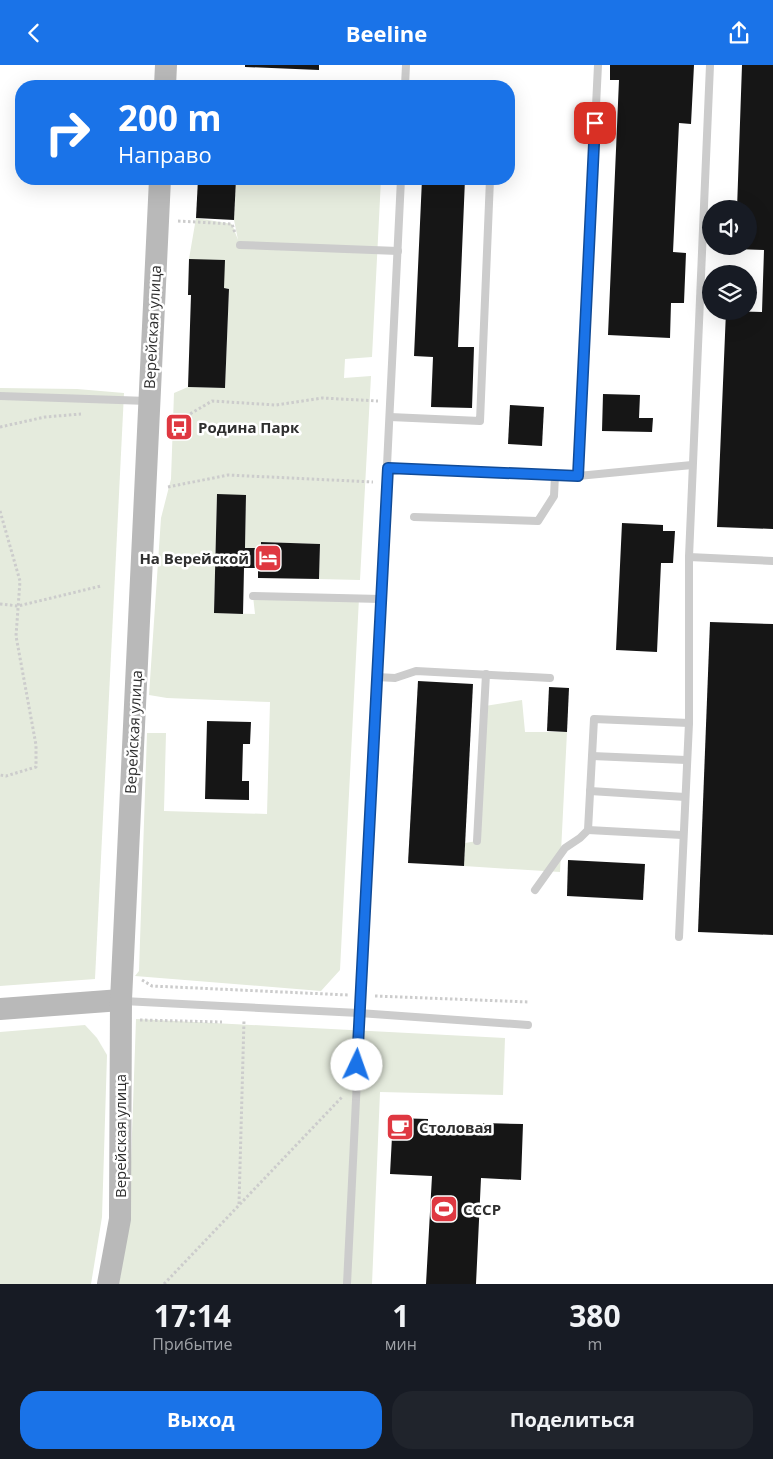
<!DOCTYPE html>
<html lang="ru">
<head>
<meta charset="utf-8">
<style>
  body { margin:0; font-family:"Open Sans",sans-serif; background:#20242c; color:#f1f3f6; height:100vh; display:flex; flex-direction:column; font-size:19px; white-space:nowrap }
  * { box-sizing:border-box; margin:0 }
  p { font-size:16px; color:#9ea1a6 }
  .icon { flex:none; width:28px; height:28px; fill:none; stroke:currentColor; stroke-width:2; stroke-linecap:round; stroke-linejoin:round }
  .map { position:relative; height:1219px; overflow:hidden }
  .panel { display:flex; flex-direction:column; background:#171b24; flex:1 }
  .panel>* { flex:none }
  .guide { position:absolute; left:15px; top:15px; width:500px; height:105px; border-radius:20px; box-shadow:0 5px 20px #0002; background:#1a73e8; color:#fff; overflow:hidden }
  .tools { position:absolute; left:702px; top:135px; display:grid; gap:10px }
  .tools a { display:grid; place-items:center; width:55px; height:55px; border-radius:50%; background:#171b24; box-shadow:0 5px 20px #0002; font-size:25px }
  .pin { position:absolute; display:grid; place-items:center; width:42px; height:42px; color:#fff; margin:-21px; border-radius:10px; box-shadow:0 2px 8px #0006 }
  .me { position:absolute; width:55px; margin:-28px; rotate:3deg; stroke-linejoin:round; filter:drop-shadow(0 0 4px #0008) }
  .turn { display:flex; align-items:center; gap:18px; height:105px; padding:0 20px; font-size:22px }
  .turn .icon { width:65px; height:65px; stroke-width:2.5 }
  .turn b { display:block; font-size:35px; line-height:42px }
  .eta { display:flex; justify-content:space-evenly; align-items:center; height:85px; text-align:center }
  .eta b { font-size:30px; font-weight:700; line-height:35px }
  .action { display:flex; gap:10px; margin-top:auto; padding:10px 20px }
  .action a { flex:1; height:58px; border-radius:20px; background:#1a73e8; color:#fff; font-size:20px; font-weight:700; line-height:58px; text-align:center }
  .action a+a { background:#20242c; color:#f1f3f6 }
  header { display:flex; justify-content:space-between; align-items:center; height:65px; padding:0 20px; background:#1a73e8; color:#fff; font-size:22px; font-weight:700 }
  .map>svg:first-child { display:block }
  .green { fill:#e5ebdd }
  .building { fill:#161616 }
  .lines { fill:none; stroke-linecap:round; stroke-linejoin:round }
  .path { stroke:#ccc; stroke-width:3; stroke-dasharray:2.5 2.5; stroke-linecap:butt }
  .lane { stroke:#ccc; stroke-width:8 }
  .secondary { stroke:#b9b9b9; stroke-width:22 }
  .route-casing { stroke:#114b97; stroke-width:12 }
  .route { stroke:#1a73e8; stroke-width:9 }
  .labels { text-anchor:middle; dominant-baseline:central; stroke-width:5; stroke-linejoin:round; paint-order:stroke }
  .street-label { font-size:15px; fill:#2f2f2f; stroke:#fff }
  .poi-label { font-size:15px; font-weight:bold; fill:#2f2f2f; stroke:#fff; text-anchor:start }
</style>
</head>
<body>
<header><svg class="icon" aria-label="back" viewBox="0 0 24 24"><path d="M15 5l-7 7 7 7"/></svg>Beeline<svg class="icon" aria-label="share" viewBox="0 0 24 24"><path d="M12 15V3M7 8l5-5 5 5M5 13v7h14v-7"/></svg></header>
<div class="map">
<svg width="773" height="1219" viewBox="0 0 773 1219">
  <rect width="100%" height="100%" fill="#fff"/>
  <g class="green">
    <path d="M236,114H381L372,292L345,294L344,313L371,311L360,515L319,514L320,479L262,477L261,483H245L246,430H217L214,548L255,549L253,531L359,533L340,905L321,926L135,911L139,906L147,668H166L164,746L267,749L270,637L167,633L149,630L161,453L171,414L174,328L188,322L225,323L229,224L224,223L189,194L196,153L232,159L238,175L234,155Z"/>
    <path d="M0,323L77,324L124,328L95,914L0,921Z"/>
    <path d="M522,635L525,667H567L560,807L464,801L465,778L477,776L485,641Z"/>
    <path d="M136,954L505,973L503,1030L380,1027L372,1219H119L129,1155Z"/>
    <path d="M85,960L97,973L107,990L102,1152L91,1219H0V967Z"/>
  </g>
  <g class="building">
    <path d="M245,0H319V5L245,2Z"/>
    <path d="M610,0H694L691,59L679,58L673,187L686,188L684,238H671L670,273L608,270L619,15H610Z"/>
    <path d="M742,0H773V464L717,462L726,246L762,247L764,185L735,184V181H749V144H737Z"/>
    <path d="M198,114H236L234,155L196,153Z"/>
    <path d="M422,114H465L458,282H474L472,343L431,342L433,292L414,291Z"/>
    <path d="M189,194L225,195L224,223L229,224L225,323L188,322L191,230H188Z"/>
    <path d="M603,329L640,330L639,353H653L652,367L602,366Z"/>
    <path d="M510,340L544,342L542,381L508,379Z"/>
    <path d="M217,429L246,430L245,483H261V477L320,479L319,514L258,513V503H244L243,549L214,548Z"/>
    <path d="M622,458L663,460V466H675L673,498H661L657,587L616,585Z"/>
    <path d="M710,557L773,559V870L698,867Z"/>
    <path d="M418,616L473,619L464,801L408,798Z"/>
    <path d="M549,622L569,623L567,667L547,666Z"/>
    <path d="M207,656L251,657L250,679H243L242,716H249V735L205,734Z"/>
    <path d="M568,795L645,799L643,835L567,831Z"/>
    <path d="M393,1053L428,1054V1062L483,1064V1058L523,1059L521,1115L481,1113L476,1219H426L432,1111L390,1109Z"/>
  </g>
  <g class="lines">
    <g class="path">
      <path d="M178,156L232,159L235,168"/>
      <path d="M173,359L212,336L276,340L322,333L378,336"/>
      <path d="M0,362L45,352L81,349"/>
      <path d="M168,422L228,410L373,417"/>
      <path d="M0,446L20,516L16,571L36,680V702L6,711L0,710"/>
      <path d="M0,539L18,541L101,521"/>
      <path d="M142,915L152,921L348,930"/>
      <path d="M375,931L529,937"/>
      <path d="M140,955L222,957"/>
      <path d="M239,1139L244,955"/>
      <path d="M164,1219L342,1032"/>
    </g>
    <g class="lane">
      <path d="M167,19L230,21"/>
      <path d="M405,21L406,0"/>
      <path d="M240,180L398,186"/>
      <path d="M0,331L148,336"/>
      <path d="M390,352L480,356L490,114"/>
      <path d="M388,403L578,411L598,0"/>
      <path d="M578,411L692,400"/>
      <path d="M414,452L538,456L554,431L555,410"/>
      <path d="M689,492L710,0"/>
      <path d="M253,531L381,534"/>
      <path d="M377,612L395,613L416,606L550,613"/>
      <path d="M592,691L686,695"/>
      <path d="M590,726L685,732"/>
      <path d="M588,765L682,770"/>
      <path d="M477,776L486,609"/>
      <path d="M535,825L565,783L580,773L588,765L594,654L689,658"/>
      <path d="M679,872L689,658V492L773,496"/>
      <path d="M123,936L359,948L528,960"/>
      <path d="M347,1219L401,114"/>
    </g>
    <g class="secondary">
      <path d="M165,21L166,0"/>
      <path d="M0,944L121,935"/>
      <path d="M108,1219L120,1154L121,935L160,114"/>
    </g>
  </g>
  <g class="lines">
    <g class="route-casing">
      <path id="route" d="M357,1000L388,403L578,411L595,58"/>
    </g>
    <use href="#route" class="route"/>
  </g>
  <defs>
    <g id="bus-square" transform="scale(1.4375)"><rect x="-9" y="-9" width="18" height="18" rx="4" fill="#df3841" stroke="#fff"/><path d="M-5-6H5V4H4V6H2V4H-2V6H-4V4H-5ZM-3.5-4V0h7V-4ZM-3.5 1.2v1.5H-2V1.2ZM2 1.2v1.5H3.5V1.2Z" fill="#fff"/></g>
    <g id="hotel-square" transform="scale(1.4375)"><rect x="-9" y="-9" width="18" height="18" rx="4" fill="#df3841" stroke="#fff"/><path d="M-6-4.5h1.5V1H6V5H4.5V3h-9V5H-6ZM-4 0a1.8 1.8 0 1 1 3.6 0ZM.5 0V-2.5h3Q6-2.5 6 0Z" fill="#fff"/></g>
    <g id="cafe-square" transform="scale(1.4375)"><rect x="-9" y="-9" width="18" height="18" rx="4" fill="#df3841" stroke="#fff"/><path d="M-5.5-4.5H6V0H3Q3 3.5 0 3.5H-2.5Q-5.5 3.5-5.5 0ZM3-3.2v2h1.7v-2ZM-6 4.5H4V6H-6Z" fill="#fff"/></g>
    <g id="stadium-square" transform="scale(1.4375)"><rect x="-9" y="-9" width="18" height="18" rx="4" fill="#df3841" stroke="#fff"/><path d="M0-5a6.5 5 0 1 0 0 10a6.5 5 0 1 0 0-10ZM-3.5-1.8h7v3.6h-7Z" fill="#fff"/></g>
  </defs>
  <g fill-rule="evenodd">
    <use href="#bus-square" x="179" y="362"/>
    <use href="#hotel-square" x="268" y="493"/>
    <use href="#cafe-square" x="400" y="1062"/>
    <use href="#stadium-square" x="444" y="1144"/>
  </g>
  <g class="labels">
    <g class="street-label">
      <text transform="translate(152 262) rotate(-87)">Верейская улица</text>
      <text transform="translate(133 667) rotate(-87)">Верейская улица</text>
      <text transform="translate(120 1071) rotate(-90)">Верейская улица</text>
    </g>
    <g class="poi-label">
      <text x="198" y="362">Родина Парк</text>
      <text x="249" y="493" text-anchor="end">На Верейской</text>
      <text x="419" y="1062">Столовая</text>
      <text x="463" y="1144">СССР</text>
    </g>
  </g>
</svg>
<div class="tools">
<a><svg class="icon" aria-label="sound" viewBox="0 0 24 24"><path d="M4 9h4l5-4v14l-5-4H4zM17 9q2 3 0 6"/></svg></a>
<a><svg class="icon" aria-label="layers" viewBox="0 0 24 24"><path d="M12 4l9 5-9 5-9-5zM3 14l9 5 9-5"/></svg></a>
</div>
<div class="pin" style="left:595px;top:58px;background:#d93025"><svg class="icon" aria-label="arrive" viewBox="0 0 24 24"><path d="M6 21V4h12l-3 4 3 4H6"/></svg></div>
<svg class="me" style="left:357px;top:1000px" viewBox="-20 -20 40 40"><circle r="19" fill="#fff"/><path d="M0-13L10 11 0 6-10 11z" fill="#1a73e8"/></svg>
<div class="guide">
<div class="turn"><svg class="icon" aria-label="right" viewBox="0 0 24 24"><path d="M7 20v-9h11M14 6l5 5-5 5"/></svg><div><b>200 m</b>Направо</div></div>
</div>
</div>
<section class="panel">
<div class="eta">
<div><b>17:14</b><p>Прибытие</p></div>
<div><b>1</b><p>мин</p></div>
<div><b>380</b><p>m</p></div>
</div>
<div class="action"><a>Выход</a><a>Поделиться</a></div>
</section>
</body>
</html>
